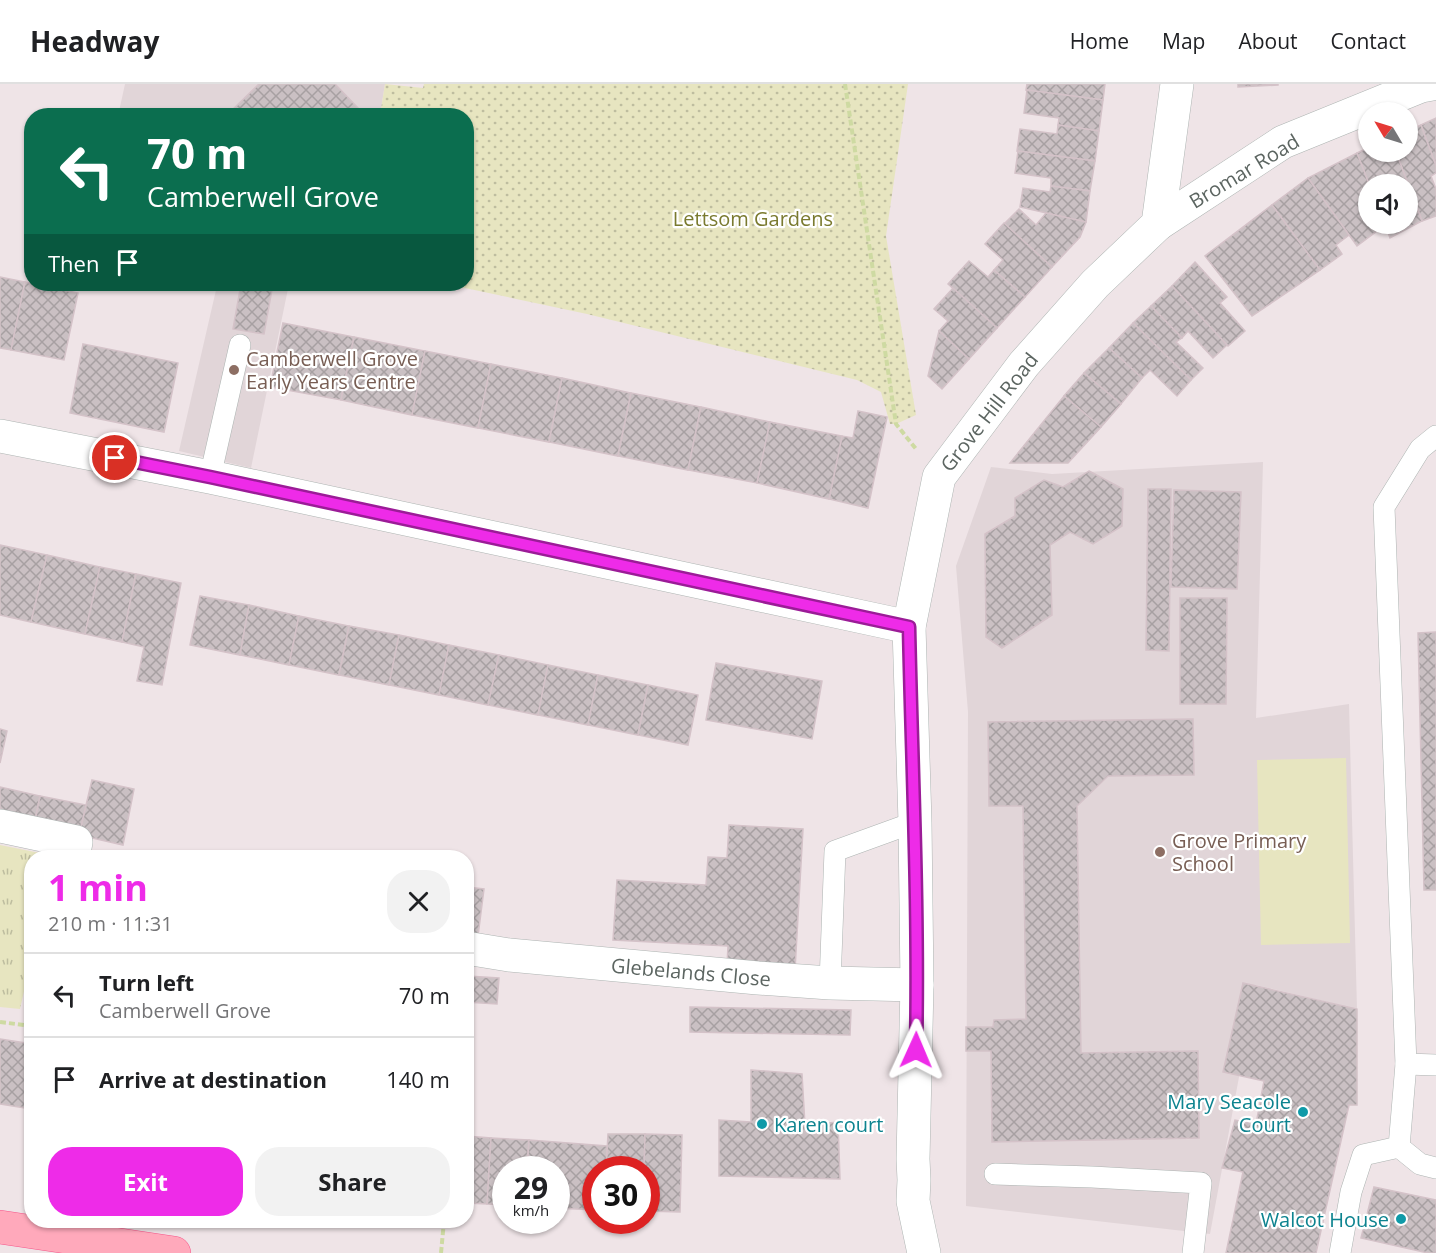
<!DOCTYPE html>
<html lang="en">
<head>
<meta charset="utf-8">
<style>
  body { margin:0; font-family:"Open Sans",sans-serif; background:#f2f2f2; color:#202124; height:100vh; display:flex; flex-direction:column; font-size:22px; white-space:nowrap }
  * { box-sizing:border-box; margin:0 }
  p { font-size:20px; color:#757577 }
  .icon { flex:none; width:33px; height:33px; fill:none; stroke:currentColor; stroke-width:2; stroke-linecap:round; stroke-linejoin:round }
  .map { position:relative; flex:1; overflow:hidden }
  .drawer { position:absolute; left:24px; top:766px; width:450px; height:378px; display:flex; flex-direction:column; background:#fff; border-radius:24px; box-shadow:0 2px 4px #0004 }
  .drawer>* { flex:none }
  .hud { position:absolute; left:24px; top:24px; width:450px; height:183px; border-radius:24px; box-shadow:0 2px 4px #0004; background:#0b6e4f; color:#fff; overflow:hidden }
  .needle { width:39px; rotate:308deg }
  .fabs { position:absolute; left:1358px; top:18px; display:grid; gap:12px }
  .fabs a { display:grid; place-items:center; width:60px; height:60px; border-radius:50%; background:#fff; box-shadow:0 2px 4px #0004; font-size:30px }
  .speed { position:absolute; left:492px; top:1072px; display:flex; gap:12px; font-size:30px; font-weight:700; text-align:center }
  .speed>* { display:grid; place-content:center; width:78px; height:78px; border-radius:50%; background:#fff; box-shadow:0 2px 4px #0004; line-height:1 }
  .speed small { font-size:15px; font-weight:400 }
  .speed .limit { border:9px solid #d22; background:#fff; color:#111 }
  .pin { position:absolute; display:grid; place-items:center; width:51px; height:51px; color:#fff; margin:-26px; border:3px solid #fff; border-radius:50%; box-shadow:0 2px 6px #0007 }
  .me { position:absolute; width:66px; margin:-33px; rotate:1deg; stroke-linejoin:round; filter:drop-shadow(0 0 4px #0008) }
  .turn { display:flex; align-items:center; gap:21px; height:126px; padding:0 24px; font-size:27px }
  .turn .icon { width:78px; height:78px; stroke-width:2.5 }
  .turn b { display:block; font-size:42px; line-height:51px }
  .then { display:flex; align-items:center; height:57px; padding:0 24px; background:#0003; gap:12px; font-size:22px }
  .round { display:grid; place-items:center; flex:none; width:63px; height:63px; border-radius:24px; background:#f2f2f2 }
  .summary { display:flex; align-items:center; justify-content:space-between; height:102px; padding:0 24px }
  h1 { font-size:36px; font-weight:700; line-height:45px; color:#ee2be8 }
  .action { display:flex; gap:12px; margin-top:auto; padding:12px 24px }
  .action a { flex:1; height:69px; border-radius:24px; background:#ee2be8; color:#fff; font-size:24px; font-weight:700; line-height:69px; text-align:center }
  .action a+a { background:#f2f2f2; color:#202124 }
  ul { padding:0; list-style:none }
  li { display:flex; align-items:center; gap:18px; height:84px; padding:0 24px; border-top:2px solid #e0e0e0 }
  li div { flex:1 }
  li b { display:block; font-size:22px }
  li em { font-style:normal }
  header { display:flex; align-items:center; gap:36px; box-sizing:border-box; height:84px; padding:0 30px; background:#fff; border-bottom:2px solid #e0e0e0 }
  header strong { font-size:28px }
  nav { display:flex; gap:33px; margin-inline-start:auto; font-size:21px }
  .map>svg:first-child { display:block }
  .education { fill:#e1d5d8 }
  .grass { fill:url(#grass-tufts) }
  .garden { fill:url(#garden-dots) }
  .pitch { fill:#e7e5c0 }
  .building { fill:url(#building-cross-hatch); stroke:#d4c2c8; stroke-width:1.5 }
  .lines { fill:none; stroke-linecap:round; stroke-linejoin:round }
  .service-casing { stroke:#adb4b2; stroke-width:22 }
  .minor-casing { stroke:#adb4b2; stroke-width:34 }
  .primary-casing { stroke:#f6568a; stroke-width:34 }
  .path { stroke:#cedaa2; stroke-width:4; stroke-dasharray:6 3; stroke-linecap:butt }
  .service { stroke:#fff; stroke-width:21 }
  .minor { stroke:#fff; stroke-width:33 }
  .primary { stroke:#ffa9bb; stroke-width:33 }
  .route-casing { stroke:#9b1c97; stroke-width:15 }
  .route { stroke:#ee2be8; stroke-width:10 }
  .education-dot { fill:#8d6e63; stroke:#fff; stroke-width:2 }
  .culture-dot { fill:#0f9aa8; stroke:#fff; stroke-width:2 }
  .labels { text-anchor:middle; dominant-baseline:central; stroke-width:4.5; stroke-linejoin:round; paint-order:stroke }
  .street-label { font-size:20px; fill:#5c6561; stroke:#fff }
  .park-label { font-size:20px; fill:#7a7a2f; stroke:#fff }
  .education-label { font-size:20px; fill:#785e54; stroke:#fff; text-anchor:start }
  .culture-label { font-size:20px; fill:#0d838f; stroke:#fff; text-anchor:end }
</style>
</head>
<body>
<header>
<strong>Headway</strong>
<nav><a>Home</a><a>Map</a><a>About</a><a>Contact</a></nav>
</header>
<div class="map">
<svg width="1436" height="1169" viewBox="0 0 1436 1169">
  <defs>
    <pattern id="grass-tufts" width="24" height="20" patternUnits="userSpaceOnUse" patternTransform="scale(1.5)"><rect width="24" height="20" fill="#e7e5c0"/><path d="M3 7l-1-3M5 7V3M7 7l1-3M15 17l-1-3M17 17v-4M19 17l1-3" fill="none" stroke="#bebd9f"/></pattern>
    <pattern id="garden-dots" width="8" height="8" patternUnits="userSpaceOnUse" patternTransform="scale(1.5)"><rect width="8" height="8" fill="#e7e5c0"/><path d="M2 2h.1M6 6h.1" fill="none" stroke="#bebd9f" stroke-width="1.8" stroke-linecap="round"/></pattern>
    <pattern id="building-cross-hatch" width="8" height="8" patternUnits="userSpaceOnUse" patternTransform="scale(1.5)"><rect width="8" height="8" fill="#cac0c3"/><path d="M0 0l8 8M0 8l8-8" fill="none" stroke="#a7a0a2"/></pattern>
  </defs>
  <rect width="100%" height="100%" fill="#efe4e7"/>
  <g class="education">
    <path d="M125,0H385L380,31L118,32Z"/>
    <path d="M188,200H289L251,384L179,367L216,206Z"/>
    <path d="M1263,378L1256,634L1349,620L1357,925L1256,901L1210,1150L966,1122L968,628L956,482L991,383L1052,390Z"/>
  </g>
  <path class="grass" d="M0,761L55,772L54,774H32L31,876L20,925L0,923Z"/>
  <path class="garden" d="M385,0L423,4L424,0H908L886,152L916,331L896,340H890L881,308L857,296L587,230L446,200H466V32L380,31Z"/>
  <path class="pitch" d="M1346,674L1350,859L1261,861L1257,676Z"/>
  <g class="building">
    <path d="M259,0H335L359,25L352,32H226Z"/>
    <path d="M1027,0H1105L1103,16L1026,6Z"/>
    <path d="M1238,0H1278V1L1238,3Z"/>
    <path d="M1027,6L1103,16L1099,47L1058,41L1059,34L1024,29Z"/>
    <path d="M1436,34V82L1421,41Z"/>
    <path d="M1058,41L1099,47L1095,77L1017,67L1020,45L1057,50Z"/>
    <path d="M1421,41L1436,82V89L1431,92L1436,105V132L1422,137L1396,68H1407V47Z"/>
    <path d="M1368,64V68H1396L1422,137L1390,154L1385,140H1407V100H1369L1357,69Z"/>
    <path d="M1018,67L1095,77L1090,107L1051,102V94L1015,89Z"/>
    <path d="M1357,69L1369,100H1368V140H1385V141L1357,162L1308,94Z"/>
    <path d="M1308,94L1349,151L1336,161L1342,170L1320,186L1272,121Z"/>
    <path d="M1051,102L1090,107L1086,138L1020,123L1023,104L1050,108Z"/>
    <path d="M1272,121L1320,186L1252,232L1205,172Z"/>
    <path d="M1019,125L1036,141L1046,129L1086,138L1080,153L1052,183L1004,140Z"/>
    <path d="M1004,139L1052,183L1025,213L994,186L1003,176L985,160Z"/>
    <path d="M969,177L988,193L994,186L1025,213L997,244L948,200Z"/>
    <path d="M1195,178L1227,213L1220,219L1245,247L1228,262L1172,202Z"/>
    <path d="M0,193L25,198L11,266L0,264Z"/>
    <path d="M25,198L78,209L64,276L11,266Z"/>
    <path d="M241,200H273L264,250L233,245Z"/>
    <path d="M1172,202L1227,261L1213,274L1188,247L1182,254L1151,222Z"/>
    <path d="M953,204L997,244L969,275L939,247L948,237L934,225Z"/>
    <path d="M1151,222L1182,254L1176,258L1203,284L1191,296L1133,239Z"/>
    <path d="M283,239L354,253L341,316L270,303Z"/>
    <path d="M1133,239L1191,296L1177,312L1150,286L1142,294L1109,264Z"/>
    <path d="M939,247L969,275L942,305L928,292Z"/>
    <path d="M354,253L425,267L412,331L341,316Z"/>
    <path d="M83,260L178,279L164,348L70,329Z"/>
    <path d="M1109,264L1142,294L1121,320L1084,289Z"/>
    <path d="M425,267L491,280L478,344L412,331Z"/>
    <path d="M491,280L562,294L549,358L478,344Z"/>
    <path d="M1084,289L1121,320L1101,343L1064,312Z"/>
    <path d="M562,294L631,309L618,372L549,358Z"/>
    <path d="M631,309L701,323L688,386L618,372Z"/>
    <path d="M1064,312L1101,343L1068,379H1010Z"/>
    <path d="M701,323L770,338L757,399L688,386Z"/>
    <path d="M858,327L887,333L868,424L829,415L842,352L853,354Z"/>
    <path d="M770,338L842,352L829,415L757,399Z"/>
    <path d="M1089,387L1123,405L1122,442L1093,460L1070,448L1050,461L1052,531L1002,564L986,553L985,450L1015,432V414L1044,396L1063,403Z"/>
    <path d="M1148,405H1171L1169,567L1146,566Z"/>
    <path d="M1174,406L1241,408L1237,505L1171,503Z"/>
    <path d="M0,461L47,471L31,538L0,531Z"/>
    <path d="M47,471L100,483L85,550L31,538Z"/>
    <path d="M100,483L136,490L122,558L85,550Z"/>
    <path d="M136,490L181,499L162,601L137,597L144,563L122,558Z"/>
    <path d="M200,512L249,521L240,571L190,561Z"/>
    <path d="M1180,514H1227L1226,620H1180Z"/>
    <path d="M249,521L299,532L289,581L240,571Z"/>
    <path d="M299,532L349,542L339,591L289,581Z"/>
    <path d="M349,542L399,551L389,601L339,591Z"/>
    <path d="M1436,548V806H1424L1418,549Z"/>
    <path d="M399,551L449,561L439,611L389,601Z"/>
    <path d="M449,561L499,571L488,621L439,611Z"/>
    <path d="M499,571L548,581L538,631L488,621Z"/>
    <path d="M716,579L822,597L812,655L706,636Z"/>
    <path d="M548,581L598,591L588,641L538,631Z"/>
    <path d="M598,591L648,601L638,651L588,641Z"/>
    <path d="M648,601L698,611L688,661L638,651Z"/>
    <path d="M1193,635L1194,691L1108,692L1077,722L1081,969L1198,967L1199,1054L992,1058L991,967H966V943H993L994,936L1026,935L1023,722H989L988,638Z"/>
    <path d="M0,645L7,647L0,679Z"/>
    <path d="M92,696L134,705L123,761L79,751Z"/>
    <path d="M0,703L40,712L34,742L0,734Z"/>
    <path d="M40,712L86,721L79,751L34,742Z"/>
    <path d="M729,741L803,745L795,886L727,881L728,862L613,856L617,796L706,801L708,773L727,774Z"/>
    <path d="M466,803L484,805L478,852L466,851Z"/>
    <path d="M467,892L499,894L497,920L466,918Z"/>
    <path d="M1243,899L1357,925V1021H1349L1316,1169H1226L1243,1088L1222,1084L1235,1036L1256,1040L1264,997L1223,988Z"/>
    <path d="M690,923L851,926L850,951L690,948Z"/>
    <path d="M0,955L32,960V1025L0,1020Z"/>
    <path d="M751,986L802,990L805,1041L838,1038L840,1095L719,1092V1036L751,1038Z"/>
    <path d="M608,1050H645L644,1086H606Z"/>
    <path d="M645,1050L682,1051L680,1128L646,1127V1086H644Z"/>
    <path d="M466,1052L491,1054L487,1120L466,1119Z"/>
    <path d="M491,1054L529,1056L527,1086H506V1121L487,1120Z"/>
    <path d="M529,1056L607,1062L606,1086H596V1126L556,1124V1086H527Z"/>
    <path d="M1374,1103L1436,1116V1169H1428L1361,1154Z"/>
  </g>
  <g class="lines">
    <g class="service-casing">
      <g id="service">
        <path d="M210,393L240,261"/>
        <path d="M830,899L835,767L915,738"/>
        <path d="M1406,980L1436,981"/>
        <path d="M1399,1063L1420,1080L1436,1084"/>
        <path d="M995,1090L1092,1093L1201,1099L1193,1169"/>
        <path d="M1340,1169L1351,1108L1363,1071L1399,1063L1406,980L1384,423L1420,365L1436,352"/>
      </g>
    </g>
    <g class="minor-casing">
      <g id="minor">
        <path d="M1158,140L1283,58L1421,2L1432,0"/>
        <path d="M0,352L210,393L909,543"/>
        <path d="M0,742L76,758L73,774"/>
        <path d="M466,864L509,871L758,894L830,899L917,901"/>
        <path d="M924,1169L913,1117L914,1096L913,1075L917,901L915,738L909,543L939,393L1024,280L1095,200L1158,140L1177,0"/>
      </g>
    </g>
    <g class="primary-casing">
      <path id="primary" d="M0,1143L174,1169"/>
    </g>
    <g class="path">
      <path d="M845,0L896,340L916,365"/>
      <path d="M0,938L32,942"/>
      <path d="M441,1169L444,1137"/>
    </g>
    <use href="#service" class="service"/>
    <use href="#minor" class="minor"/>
    <use href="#primary" class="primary"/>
  </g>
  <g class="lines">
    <g class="route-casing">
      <path id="route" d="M115,374L210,393L909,543C912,684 919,825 916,966"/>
    </g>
    <use href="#route" class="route"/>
  </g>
  <g class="education-dot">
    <circle cx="234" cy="286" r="6"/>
    <circle cx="1160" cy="768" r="6"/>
  </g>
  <g class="culture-dot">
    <circle cx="1303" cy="1028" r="6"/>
    <circle cx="762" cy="1040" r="6"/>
    <circle cx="1401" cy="1135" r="6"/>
  </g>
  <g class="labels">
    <g class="street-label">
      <text transform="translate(1244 87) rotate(-31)">Bromar Road</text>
      <text transform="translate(989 328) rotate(-52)">Grove Hill Road</text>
      <text transform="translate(691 888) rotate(5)">Glebelands Close</text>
    </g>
    <g class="park-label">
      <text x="753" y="134">Lettsom Gardens</text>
    </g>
    <g class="education-label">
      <text x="246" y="274">Camberwell Grove<tspan x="246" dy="23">Early Years Centre</tspan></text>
      <text x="1172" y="756">Grove Primary<tspan x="1172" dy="23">School</tspan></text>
    </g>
    <g class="culture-label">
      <text x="1291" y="1017">Mary Seacole<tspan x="1291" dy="23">Court</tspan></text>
      <text x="774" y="1040" text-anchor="start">Karen court</text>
      <text x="1389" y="1135">Walcot House</text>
    </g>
  </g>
</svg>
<div class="fabs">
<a><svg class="needle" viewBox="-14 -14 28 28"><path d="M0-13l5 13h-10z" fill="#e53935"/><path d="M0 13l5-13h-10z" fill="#757577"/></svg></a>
<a><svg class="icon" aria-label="sound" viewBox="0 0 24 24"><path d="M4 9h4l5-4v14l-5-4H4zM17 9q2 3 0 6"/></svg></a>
</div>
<div class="speed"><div>29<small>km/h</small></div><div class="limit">30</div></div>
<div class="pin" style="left:115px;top:374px;background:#d93025"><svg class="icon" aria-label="arrive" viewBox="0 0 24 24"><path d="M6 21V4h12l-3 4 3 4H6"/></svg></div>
<svg class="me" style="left:916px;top:966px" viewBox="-20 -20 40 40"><path d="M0-17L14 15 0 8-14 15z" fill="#ee2be8" stroke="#fff" stroke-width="4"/></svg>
<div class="hud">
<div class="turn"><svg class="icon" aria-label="left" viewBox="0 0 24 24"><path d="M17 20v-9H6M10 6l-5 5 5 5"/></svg><div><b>70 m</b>Camberwell Grove</div></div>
<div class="then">Then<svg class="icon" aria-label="arrive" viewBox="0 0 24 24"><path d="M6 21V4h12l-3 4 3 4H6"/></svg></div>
</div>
<section class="drawer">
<div class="summary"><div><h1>1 min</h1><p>210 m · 11:31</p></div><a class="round"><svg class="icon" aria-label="close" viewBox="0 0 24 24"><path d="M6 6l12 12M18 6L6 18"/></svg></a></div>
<ul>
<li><svg class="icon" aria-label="left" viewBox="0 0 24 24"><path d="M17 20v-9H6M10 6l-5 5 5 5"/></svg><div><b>Turn left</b><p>Camberwell Grove</p></div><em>70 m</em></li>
<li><svg class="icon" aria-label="arrive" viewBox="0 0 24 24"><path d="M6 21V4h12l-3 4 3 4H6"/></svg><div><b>Arrive at destination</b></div><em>140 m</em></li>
</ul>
<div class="action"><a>Exit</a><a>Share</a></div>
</section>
</div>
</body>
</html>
